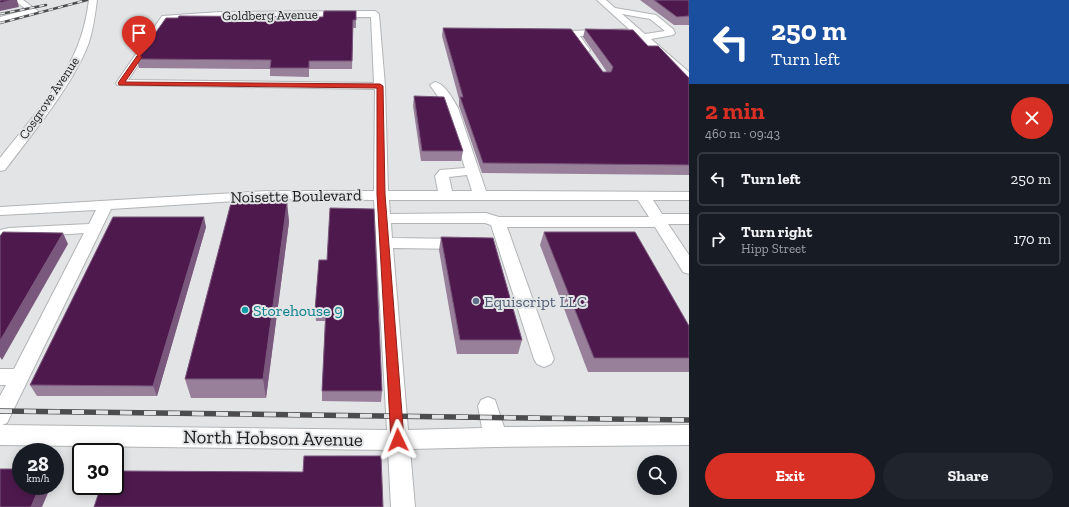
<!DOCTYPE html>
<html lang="en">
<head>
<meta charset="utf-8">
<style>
  body { margin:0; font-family:"Zilla Slab",serif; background:#20242c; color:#f1f3f6; height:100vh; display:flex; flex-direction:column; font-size:15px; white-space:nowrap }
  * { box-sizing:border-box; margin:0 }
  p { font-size:13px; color:#9ea1a6 }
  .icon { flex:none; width:22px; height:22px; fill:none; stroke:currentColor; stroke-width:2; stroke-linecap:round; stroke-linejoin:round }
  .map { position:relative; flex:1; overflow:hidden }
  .panel { display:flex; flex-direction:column; background:#171b24; width:380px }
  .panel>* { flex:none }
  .guide { background:#1a4fa0; color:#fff; overflow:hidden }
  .tools { position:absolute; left:637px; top:455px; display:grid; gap:8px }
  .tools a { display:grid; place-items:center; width:40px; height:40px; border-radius:50%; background:#171b24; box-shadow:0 2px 10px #0003; font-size:20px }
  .speed { position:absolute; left:12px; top:443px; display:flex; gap:8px; font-size:20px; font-weight:700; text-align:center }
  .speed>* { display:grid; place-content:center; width:52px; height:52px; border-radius:50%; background:#171b24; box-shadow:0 2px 10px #0003; line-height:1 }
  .speed small { font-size:10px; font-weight:400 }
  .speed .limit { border:2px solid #111; border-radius:6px; background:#fff; color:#111 }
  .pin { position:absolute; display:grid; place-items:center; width:34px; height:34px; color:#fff; margin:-41px -17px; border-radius:50% 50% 50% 0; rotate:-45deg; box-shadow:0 0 4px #0007 }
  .pin .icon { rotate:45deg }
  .me { position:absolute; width:44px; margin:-22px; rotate:358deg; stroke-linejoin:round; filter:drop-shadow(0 0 3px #0008) }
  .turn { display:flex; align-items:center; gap:14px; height:84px; padding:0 16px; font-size:18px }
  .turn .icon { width:52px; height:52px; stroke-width:2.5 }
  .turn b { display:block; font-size:28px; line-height:34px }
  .round { display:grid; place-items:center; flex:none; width:42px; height:42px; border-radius:21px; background:#20242c }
  .headline { display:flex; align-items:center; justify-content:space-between; height:68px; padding:0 16px }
  h1 { font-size:24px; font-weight:700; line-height:30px; color:#d93025 }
  .primary-button { display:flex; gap:8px; margin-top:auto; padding:8px 16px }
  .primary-button a { flex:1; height:46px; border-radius:24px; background:#d93025; color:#fff; font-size:16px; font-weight:700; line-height:46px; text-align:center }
  .primary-button a+a { background:#20242c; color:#f1f3f6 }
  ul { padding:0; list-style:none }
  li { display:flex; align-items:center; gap:12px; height:54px; margin:0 8px 6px; padding:0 8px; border:2px solid #363941; border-radius:6px }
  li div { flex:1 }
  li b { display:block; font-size:15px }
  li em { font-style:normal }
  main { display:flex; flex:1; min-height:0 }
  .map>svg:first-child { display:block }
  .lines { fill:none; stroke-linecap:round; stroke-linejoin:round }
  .minor-casing { stroke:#b2b4b6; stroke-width:2 }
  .minor { fill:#fff; fill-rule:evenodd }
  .rail-far1-casing { stroke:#4c4c4e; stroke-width:2.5 }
  .rail-casing { stroke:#4c4c4e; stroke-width:5.5 }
  .rail-far1 { stroke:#e2e4e6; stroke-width:1.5; stroke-dasharray:5; stroke-linecap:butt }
  .rail { stroke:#e2e4e6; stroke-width:4; stroke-dasharray:12; stroke-linecap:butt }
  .wall { fill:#987f9a }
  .shaded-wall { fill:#7a577c }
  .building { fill:#4e1a4e; stroke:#7a577c }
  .route { fill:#d93025; stroke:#8d1f18 }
  .service-dot { fill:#5c6f8a; stroke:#e2e4e6; stroke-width:1.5 }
  .culture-dot { fill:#0f9aa8; stroke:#e2e4e6; stroke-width:1.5 }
  .labels { text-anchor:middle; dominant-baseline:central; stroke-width:4; stroke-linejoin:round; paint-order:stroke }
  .far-street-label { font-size:13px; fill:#1b1b1c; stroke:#e2e4e6 }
  .street-label { font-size:16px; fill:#1b1b1c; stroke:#e2e4e6 }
  .service-label { font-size:16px; fill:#4e5e75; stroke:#e2e4e6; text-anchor:start }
  .culture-label { font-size:16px; fill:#0d838f; stroke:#e2e4e6; text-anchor:start }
  .near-street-label { font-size:19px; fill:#1b1b1c; stroke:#e2e4e6 }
</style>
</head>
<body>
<main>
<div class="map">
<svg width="689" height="507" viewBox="0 0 689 507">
  <rect width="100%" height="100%" fill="#e2e4e6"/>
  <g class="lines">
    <g class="minor-casing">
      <g id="minor">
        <path d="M14,0H23L38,11L37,13L0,23V17L27,10Z"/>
        <path d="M89,0H97C95,15 93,31 88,45C72,86 32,134 5,170L0,171V158C26,125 63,84 78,45C84,30 87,15 89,0Z"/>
        <path d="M597,0H606L615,8L656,15L673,29L675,33L673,35L651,39L689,72V80L685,79L635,35L580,36L590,50L588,52H582L568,33L570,31L629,29ZM622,14L650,19L665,31L645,34Z"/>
        <path d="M375,11L379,14L385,86L388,191H438L435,176L440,170L465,168L446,108L430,85L435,82C445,84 453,99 458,108L486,191L689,192V200H653L662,214H689V224H668L689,255V274L683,272L655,227H507L554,359L551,364L544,367L537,364L534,359L491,225L485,223H391L392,238L461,239L467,240L469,244L467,248L461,249L393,248L408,430L482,428L478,406L481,400L488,397L495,400L504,427L689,425V445L495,447L410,449L415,507H391L388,450L0,445V396L6,385H0V369H14L84,233L9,238L0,240V230L9,228L89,224L96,210L0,215V207L267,191H374L375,89L117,85L116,83L162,16L220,12ZM371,17L374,83L128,80L168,20L220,18ZM467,175L472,191H452L449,177ZM267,199L374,200L387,430L2,425L7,423L111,209ZM389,200H638L649,217H499L486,213L390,214Z"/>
      </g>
    </g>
    <use href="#minor" class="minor"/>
    <g class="rail-far1-casing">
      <g id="rail-far1">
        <path d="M0,14L46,5"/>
        <path d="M0,23L87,0"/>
      </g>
    </g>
    <g class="rail-casing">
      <path id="rail" d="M0,411L689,420"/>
    </g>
    <use href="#rail-far1" class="rail-far1"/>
    <use href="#rail" class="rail"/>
  </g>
  <g class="wall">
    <path d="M640,0H689V25H674Z"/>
    <path d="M356,11V28H353L352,69H309V77L270,76V69L139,68L137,59L323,17Z"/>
    <path d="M443,28L603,72H607L583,37L585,29L648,46L689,78V175L482,173L459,106V99L442,36Z"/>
    <path d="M414,96L463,151L461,161H421L413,106Z"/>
    <path d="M287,203L289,222L266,398H191L185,379Z"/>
    <path d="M206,227L157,396H37L30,385Z"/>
    <path d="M544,232L689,326V372H588L540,245Z"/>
    <path d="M441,237L522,340L518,354H457L439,250Z"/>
    <path d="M319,260L382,391L381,402L322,401V391L325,321H316L315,310Z"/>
  </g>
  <g class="shaded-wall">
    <path d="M13,0H17L19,7L0,11V3Z"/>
    <path d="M287,203L289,222L266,398L263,379Z"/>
    <path d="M204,217L206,227L157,396L153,386Z"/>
    <path d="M63,233L68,244L2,360L0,357V341Z"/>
    <path d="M40,486H51L42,507H31Z"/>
  </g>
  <g class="building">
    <path d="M0,0H13L0,3Z"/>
    <path d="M654,0H689V16L677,17Z"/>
    <path d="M324,11H356V20H353L352,61H309V68H270L271,60L137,59L166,18H178L179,16L323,17Z"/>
    <path d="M443,28L571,29L603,72H611L613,67L585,29L633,30L648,46H658L661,49L689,78V165L483,163L460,97H463Z"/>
    <path d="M414,96L444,97L463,151H422Z"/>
    <path d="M231,203H287L263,379H185Z"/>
    <path d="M330,208L374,209L382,391H322L326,310H315L319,260H327Z"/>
    <path d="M113,217H204L153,386L30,385Z"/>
    <path d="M3,232L63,233L0,341V236Z"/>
    <path d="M544,232H635L689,326V358H594Z"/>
    <path d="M441,237L493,238L522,340H460Z"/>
    <path d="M304,456H381L383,507H94L101,486H115V471L303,472Z"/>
    <path d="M0,469H21V486H40L31,507H0Z"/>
  </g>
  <path class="route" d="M139,55L142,57L125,82L380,84L383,86L385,194L404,440L402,444L398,446L393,444L391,440L377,194V88L119,85L118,83L137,56Z"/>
  <circle class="service-dot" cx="476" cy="301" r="4"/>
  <circle class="culture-dot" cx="245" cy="310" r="4"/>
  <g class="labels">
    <g class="far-street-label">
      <text transform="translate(270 15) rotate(-1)">Goldberg Avenue</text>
      <text transform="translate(49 98) rotate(-56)">Cosgrove Avenue</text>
    </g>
    <g class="street-label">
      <text transform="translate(296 196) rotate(-1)">Noisette Boulevard</text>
    </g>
    <g class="service-label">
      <text x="484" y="301">Equiscript LLC</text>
    </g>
    <g class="culture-label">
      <text x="253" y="310">Storehouse 9</text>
    </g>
    <g class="near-street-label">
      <text transform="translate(273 438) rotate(1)">North Hobson Avenue</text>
    </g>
  </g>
</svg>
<div class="tools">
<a><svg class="icon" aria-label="search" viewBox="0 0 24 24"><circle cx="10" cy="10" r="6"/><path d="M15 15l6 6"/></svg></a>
</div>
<div class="speed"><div>28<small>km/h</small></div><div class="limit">30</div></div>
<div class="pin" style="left:139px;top:57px;background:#d93025"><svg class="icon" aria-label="arrive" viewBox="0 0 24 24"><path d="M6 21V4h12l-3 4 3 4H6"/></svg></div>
<svg class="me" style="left:398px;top:440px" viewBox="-20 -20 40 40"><path d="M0-17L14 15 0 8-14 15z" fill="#d93025" stroke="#fff" stroke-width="4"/></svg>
</div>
<section class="panel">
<div class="guide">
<div class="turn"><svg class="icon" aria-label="left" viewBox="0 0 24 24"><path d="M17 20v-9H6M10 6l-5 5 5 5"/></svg><div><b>250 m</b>Turn left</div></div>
</div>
<div class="headline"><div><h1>2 min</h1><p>460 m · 09:43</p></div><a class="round" style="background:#d93025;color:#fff"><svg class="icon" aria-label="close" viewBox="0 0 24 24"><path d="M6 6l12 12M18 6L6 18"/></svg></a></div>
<ul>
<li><svg class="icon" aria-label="left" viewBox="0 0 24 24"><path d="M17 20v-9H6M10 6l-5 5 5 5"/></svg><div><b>Turn left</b></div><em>250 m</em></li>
<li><svg class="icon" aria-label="right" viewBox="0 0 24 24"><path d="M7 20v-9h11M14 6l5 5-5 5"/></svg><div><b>Turn right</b><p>Hipp Street</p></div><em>170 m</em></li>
</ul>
<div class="primary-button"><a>Exit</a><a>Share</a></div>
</section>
</main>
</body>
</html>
